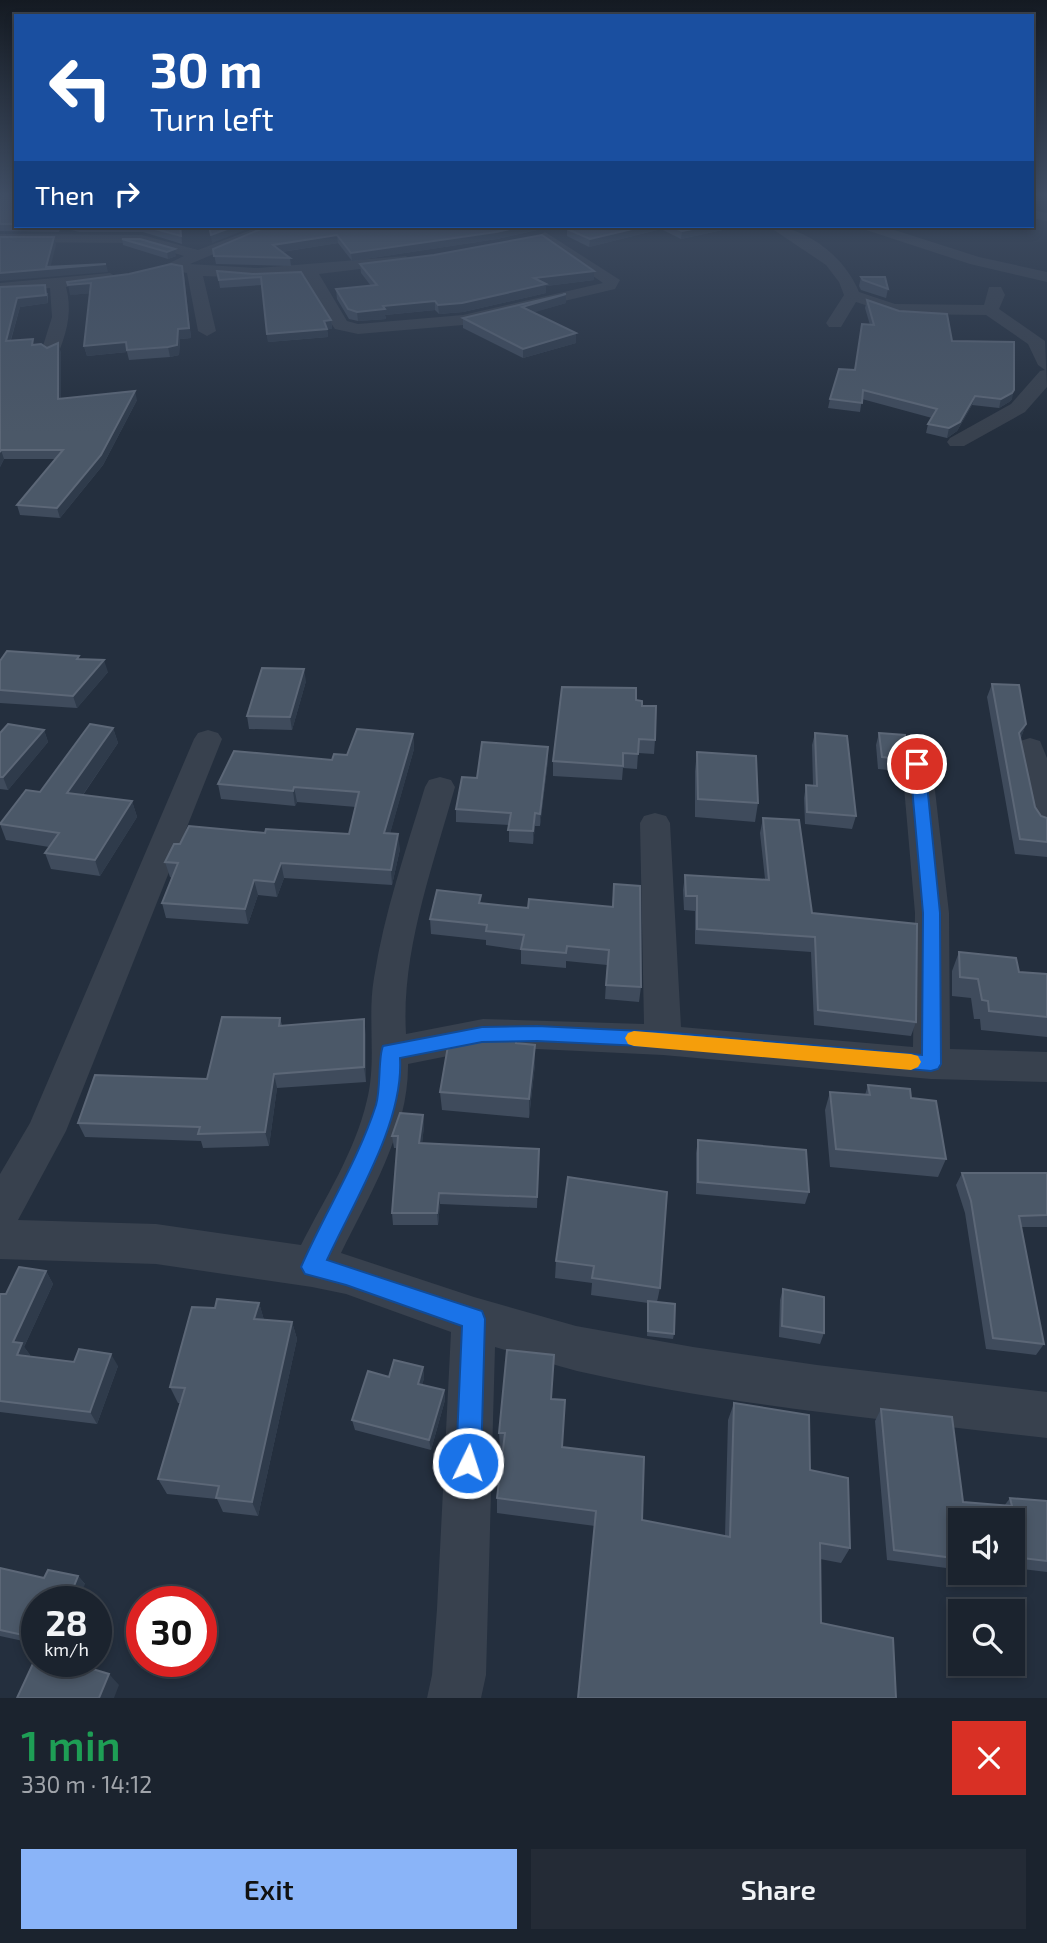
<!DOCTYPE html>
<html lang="en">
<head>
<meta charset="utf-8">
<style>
  body { margin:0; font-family:"Exo 2",sans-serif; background:#242b36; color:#f1f3f6; height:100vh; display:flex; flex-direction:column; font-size:26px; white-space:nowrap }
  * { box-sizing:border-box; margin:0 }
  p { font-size:23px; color:#a0a4aa }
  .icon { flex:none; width:38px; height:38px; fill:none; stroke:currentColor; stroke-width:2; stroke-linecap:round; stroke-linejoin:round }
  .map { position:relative; height:1698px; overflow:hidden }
  .details { display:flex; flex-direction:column; background:#1b232e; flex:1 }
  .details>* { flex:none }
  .hud { position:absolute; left:14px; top:14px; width:1020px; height:214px; border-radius:0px; box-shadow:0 4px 10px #0003,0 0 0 2px #39404a; background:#1a4fa0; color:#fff; overflow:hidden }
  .fabs { position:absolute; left:948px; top:1508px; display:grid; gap:14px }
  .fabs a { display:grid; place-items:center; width:77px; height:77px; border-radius:0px; background:#1b232e; box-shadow:0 4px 10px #0003,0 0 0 2px #39404a; font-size:35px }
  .speed { position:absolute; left:21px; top:1586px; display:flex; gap:14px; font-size:35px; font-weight:700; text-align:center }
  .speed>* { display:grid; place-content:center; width:91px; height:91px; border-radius:50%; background:#1b232e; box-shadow:0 4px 10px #0003,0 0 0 2px #39404a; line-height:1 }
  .speed small { font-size:18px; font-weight:400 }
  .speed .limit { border:10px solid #d22; background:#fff; color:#111 }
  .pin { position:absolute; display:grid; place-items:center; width:60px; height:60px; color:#fff; margin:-30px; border:4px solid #fff; border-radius:50%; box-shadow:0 2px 7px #0007 }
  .me { position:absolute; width:77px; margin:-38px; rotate:4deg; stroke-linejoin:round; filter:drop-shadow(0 0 5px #0008) }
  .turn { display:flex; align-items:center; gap:24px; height:147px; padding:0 21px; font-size:32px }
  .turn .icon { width:91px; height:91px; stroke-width:2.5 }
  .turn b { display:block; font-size:49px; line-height:60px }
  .then { display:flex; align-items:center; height:66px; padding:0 21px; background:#0003; gap:14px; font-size:26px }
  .round { display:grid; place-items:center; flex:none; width:74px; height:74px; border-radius:0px; background:#242b36 }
  .overview { display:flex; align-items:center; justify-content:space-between; height:119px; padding:0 21px }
  h1 { font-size:42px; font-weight:600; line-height:52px; color:#1e9e55 }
  .button { display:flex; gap:14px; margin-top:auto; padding:14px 21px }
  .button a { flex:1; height:80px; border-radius:0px; background:#8ab4f8; color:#111; font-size:28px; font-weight:600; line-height:80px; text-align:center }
  .button a+a { background:#242b36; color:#f1f3f6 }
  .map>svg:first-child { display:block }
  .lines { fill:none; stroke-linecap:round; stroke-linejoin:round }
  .minor { fill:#38414e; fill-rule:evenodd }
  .wall { fill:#3f4b5c }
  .shaded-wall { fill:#2f3b4b }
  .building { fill:#4b5868; stroke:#5c6777; stroke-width:2 }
  .route { fill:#1a73e8; stroke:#114b97; stroke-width:2 }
  .slow { fill:#f59e0b }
</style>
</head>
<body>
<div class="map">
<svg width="1047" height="1698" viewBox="0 0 1047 1698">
  <rect width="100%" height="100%" fill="#242f3e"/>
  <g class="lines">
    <g class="minor">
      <path d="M1032,210L1047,213V221L1032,218Z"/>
      <path d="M261,226H281L190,264L258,268L406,256L409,259L406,262L401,264L319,274L347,321L358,324L463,315L603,283L540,239L538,236L545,232L620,280L615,289L463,325L358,334L335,329L317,302L304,275L258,278L203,276L216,331L207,336L198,331L187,273L165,269L163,266L184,256L142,243L0,242V234L142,235L198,250Z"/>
      <path d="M768,226C806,226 845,257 859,292L895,304L984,305L989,287H1001L1005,295L999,309L1045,341L1047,387L1025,412L964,446H950L947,442L950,438L1011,404L1040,371L1045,370L1038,365L1028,344L986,315L893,314L856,302L841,327H829L826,323L844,295L839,282L826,265Z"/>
      <path d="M861,226H882L979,257L1047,272V282L970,264L863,229Z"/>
      <path d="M110,273L118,278L116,281L66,287C72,309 68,328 60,349L51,354L42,349L52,317L50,288L0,293V283Z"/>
      <path d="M208,730L218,733L222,739L66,1131L18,1220L156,1224L301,1245C325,1198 355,1152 367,1100C377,1060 367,1018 374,978C384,913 406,850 425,787L429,780L440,777L451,780L455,787C433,866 401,951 406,1034L483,1019L644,1024L640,823L644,816L655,813L666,816L670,823L681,1027L913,1047L915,913L902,764L907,757L917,755L927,757L932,764L949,913L950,1049L1047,1052V1082L931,1079L663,1055L537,1049H483L408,1064C409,1130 370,1194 341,1253L474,1297L576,1326L693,1347L817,1365L1047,1392V1438C890,1420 731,1406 577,1371C550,1364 523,1355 495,1347L486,1675L481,1698H427L432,1675L437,1609L451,1332L346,1294L312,1287L156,1264L0,1259V1174L30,1123L194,739L198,733Z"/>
      <path d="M1030,738L1040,741L1047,758V831L1036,828L1032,821L1016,747L1020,741Z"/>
    </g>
  </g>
  <g class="wall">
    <path d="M0,195L16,211V226H181L182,244L143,232H79L61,227L59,232L0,231Z"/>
    <path d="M268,226H537V230L497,239L352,261L338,243L282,252L290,258L291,266L216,264L213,249Z"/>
    <path d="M575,226H728L727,229L681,239L661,229L589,247L567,236V229Z"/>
    <path d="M122,239H140L176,256L168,259L123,245Z"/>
    <path d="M360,264L594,280L546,286V293L463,312L439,314L435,310L385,315L386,319L358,321L349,319L337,299L336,289L371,286L361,273Z"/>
    <path d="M217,271L253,274L301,272L331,320L332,329H327L328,337L268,342L262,285L220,288Z"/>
    <path d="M184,275L191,338L180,339L179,355L170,357L129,360L127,352L87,356L84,346L90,293L70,295Z"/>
    <path d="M861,277L888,289L886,298L861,290L859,286Z"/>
    <path d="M0,287L48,293V303L20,307L11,340L47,348L61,352V399L137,400L103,465L60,518L20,515L17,505L56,459H4L0,467Z"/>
    <path d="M566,294V303L534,312L576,343L523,358L463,328V318Z"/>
    <path d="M867,300L952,341L1012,399L1009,402L999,408L972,405L957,431L947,438L926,433L928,424L932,418L862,399L860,412L828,408L830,399L854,370L870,325L865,308Z"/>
    <path d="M0,661L108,672L77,708L0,703Z"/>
    <path d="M306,681L292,730L249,729L247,716Z"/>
    <path d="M992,684L1026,724L1020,740L1035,807L1041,816L1047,818V857L1015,854L987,697Z"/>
    <path d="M636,700L642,706L655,740L654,754L638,753L637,769L623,768L622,780L553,776V761Z"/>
    <path d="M113,728L118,743L83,795L132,801L137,817L100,876L51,869L45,853L49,847L6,840L0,824L40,792Z"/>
    <path d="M44,730L48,742L8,790L0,789V733Z"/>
    <path d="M815,733L856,816L852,829L805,824L804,798L806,785L813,786L812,745Z"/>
    <path d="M879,733L904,759L900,771L878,769L876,745Z"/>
    <path d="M413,734L414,749L390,833L400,849L392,885L284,878L277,897L258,895L248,924L166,918L162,903L172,878L170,877L165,862L180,844L349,834L356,807L297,802L295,806L221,799L218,784L332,760Z"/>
    <path d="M697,752L758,803L755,822L695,817V771Z"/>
    <path d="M548,760L540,826H535L533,844L509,842V825L456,822V809L477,778Z"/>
    <path d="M763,818L812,913L916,1022L911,1036L814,1025L811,952L695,944V911L684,910L683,890L685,875L765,879L760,833Z"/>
    <path d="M614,884L641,987L639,1002L605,999L607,965L566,961V968L521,964V950L486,945V940L431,934L430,919L481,903L528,908L612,907Z"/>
    <path d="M959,952L1019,972L1047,974V1037L981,1030L980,1019H974L971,998L952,996V971Z"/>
    <path d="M280,1018L282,1025L366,1034V1082L277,1088L269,1146L203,1148L201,1141L85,1137L78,1123L207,1079Z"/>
    <path d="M517,1033V1043L535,1045V1064L529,1118L442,1110L440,1092Z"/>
    <path d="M868,1085L911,1098L946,1159L938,1177L830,1167L825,1110L830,1092L865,1095Z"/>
    <path d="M423,1115L424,1126L422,1143L539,1149L537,1208L440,1204L438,1225H393L392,1213L397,1148H394L392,1136Z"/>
    <path d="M698,1140L809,1192L805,1204L696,1194V1153Z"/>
    <path d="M962,1173H1047V1227H1021L1044,1344L1036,1355L986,1349L965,1213L956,1185Z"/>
    <path d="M568,1177L660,1288L657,1302L674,1334L673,1339L647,1336L648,1303L591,1295L592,1283L555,1278L556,1261Z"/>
    <path d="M46,1271L53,1284L24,1347L30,1355L29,1357L74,1362L118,1366L97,1424L0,1412V1294H6Z"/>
    <path d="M783,1289L824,1333L820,1344L779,1337L780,1300Z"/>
    <path d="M259,1303L264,1320L292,1322L297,1339L258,1516L223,1512L217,1499L167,1494L158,1479L181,1403H178L170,1387L215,1308Z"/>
    <path d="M423,1367L424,1378L422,1385L444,1390L445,1400L431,1450L355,1430L352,1420L389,1377Z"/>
    <path d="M551,1399L562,1447L642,1520L725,1536L728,1420L734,1403L810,1470L850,1548L841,1563L820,1559L821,1623L896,1698L595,1526L497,1513V1498L503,1449H500L499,1433Z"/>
    <path d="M881,1409L963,1502L1004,1506L1010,1498L1047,1501V1572L1013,1568V1521H961V1570L887,1560L875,1421Z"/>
    <path d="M0,1568L44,1578L78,1576L85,1584L37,1601V1644L0,1636Z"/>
  </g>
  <g class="shaded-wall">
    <path d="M235,226H255L212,243L211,235Z"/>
    <path d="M523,226H537V230L497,239L352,261L351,253Z"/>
    <path d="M547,226H565L547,228Z"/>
    <path d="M645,226H661V229L589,247L590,239Z"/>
    <path d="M709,226H728L727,229L681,239L682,231Z"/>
    <path d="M337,235L338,243L274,253L273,245Z"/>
    <path d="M54,237L56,245L50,269L106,264L108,272L0,281V273L46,267Z"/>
    <path d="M175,249L176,256L168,259L167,252Z"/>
    <path d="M182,266L191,338L180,339L179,355L170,357L168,347Z"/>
    <path d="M594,271V280L546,286V293L463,312L439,314L438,305L534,278Z"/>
    <path d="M91,283L93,293L70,295L68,285Z"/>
    <path d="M45,285L48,303L20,307L8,349L6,341L17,298Z"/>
    <path d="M566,294V303L522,316V307Z"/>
    <path d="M435,301V310L385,315L386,319L358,321L357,312L383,306Z"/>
    <path d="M331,320L332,329H327L328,337L268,342L267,334Z"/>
    <path d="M576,333V343L523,358V349Z"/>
    <path d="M126,342L127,352L87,356L84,346Z"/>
    <path d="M58,343L61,352V408L58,399Z"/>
    <path d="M1014,390L1012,399L1009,402L999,408L1001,399Z"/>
    <path d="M135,391L137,400L103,465L60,518L57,508Z"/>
    <path d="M975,396L972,405L957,431L947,438L949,428Z"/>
    <path d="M1,450L4,459L0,467V452Z"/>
    <path d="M104,660L108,672L77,708L73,696Z"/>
    <path d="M304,669L306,681L292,730L290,717Z"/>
    <path d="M1026,724L1021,738L1013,748L1019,733Z"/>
    <path d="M113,728L118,743L73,809L67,793Z"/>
    <path d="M44,730L48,742L8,790L3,777Z"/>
    <path d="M413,734L414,749L386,848L384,833Z"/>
    <path d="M548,747V760L540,826V814Z"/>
    <path d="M294,787L297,802L295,806L293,791Z"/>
    <path d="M132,801L137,817L100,876L95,860Z"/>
    <path d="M535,813V826L533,844V831Z"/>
    <path d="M398,834L400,849L392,885L391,870Z"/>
    <path d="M281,863L284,878L277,897L274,882Z"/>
    <path d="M254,880L258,895L248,924L245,909Z"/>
    <path d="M364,1019L366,1034V1082L364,1067Z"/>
    <path d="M535,1045V1064L529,1118V1099Z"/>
    <path d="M274,1074L277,1088L269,1146L265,1132Z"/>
    <path d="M423,1115L424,1126L421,1155L419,1143Z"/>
    <path d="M439,1193L440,1204L438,1225L437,1213Z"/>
    <path d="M46,1271L53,1284L24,1347L30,1355L25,1368L17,1355L13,1342Z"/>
    <path d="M259,1303L264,1320L260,1336L254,1319Z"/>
    <path d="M292,1322L297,1339L258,1516L252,1502Z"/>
    <path d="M111,1354L118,1366L97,1424L90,1412Z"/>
    <path d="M423,1367L424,1378L420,1395L418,1384Z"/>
    <path d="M444,1390L445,1400L431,1450L429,1440Z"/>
    <path d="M78,1576L85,1584L79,1601H68Z"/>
    <path d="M109,1674L119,1685L114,1698H99Z"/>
  </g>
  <g class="building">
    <path d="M0,195H11L15,211H16V224H0Z"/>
    <path d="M144,226H180L181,236Z"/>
    <path d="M209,226H235L211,235Z"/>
    <path d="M268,226H523L496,232L351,253L337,235L273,245L290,258L214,256L213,249Z"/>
    <path d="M575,226H645L590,239L567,229Z"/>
    <path d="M670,226H709L682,231Z"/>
    <path d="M542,235L594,271L534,278L546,284L462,303L438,305L435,301L383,306L385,309L357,312L348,309L336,289L377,285L360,264L434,255Z"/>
    <path d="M0,237H54L46,267L106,264L0,273Z"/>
    <path d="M122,239H140L175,249L167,252Z"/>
    <path d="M171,264L182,266L189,328L178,329L177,345L168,347L127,350L126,342L84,346L91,283L68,285L67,282L129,274Z"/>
    <path d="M217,271L253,274L301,272L331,320L324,321L327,329L267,334L261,277L219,280Z"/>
    <path d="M861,277H885L888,289L863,280Z"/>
    <path d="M45,285L46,295L17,298L6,341L33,339L32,345L41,344L47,348L58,343V399L135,391L101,455L57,508L17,505L63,450H1L0,452V287Z"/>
    <path d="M566,294L522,307L576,333L523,349L463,318Z"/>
    <path d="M867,300L899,311L947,314L952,341L1014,342V390L1012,393L1001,399L975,396L960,422L949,428L928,424L937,409L863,390L862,403L830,399L839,369L855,370L862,324L874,325Z"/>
    <path d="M7,651L79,656L77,659L104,660L73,696L0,690V661Z"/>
    <path d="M262,668L304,669L290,717L247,716Z"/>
    <path d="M992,684L1019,685L1026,724L1019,733L1035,807L1041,816L1047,818V842L1020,839Z"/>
    <path d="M562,687L636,688V700L642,701V706H656L655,740L639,739L638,754L623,753V766L553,761Z"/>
    <path d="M8,724L44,730L3,777H0V733Z"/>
    <path d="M90,724L113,728L67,793L132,801L95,860L45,853L59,833L0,824L26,790L40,792Z"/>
    <path d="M357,729L413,734L384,833L398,834L391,870L281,863L274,882L254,880L245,909L162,903L178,863L165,862L174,844H180L189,826L265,833L266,829L349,834L359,792L294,787L293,791L218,784L234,751L332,760L334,754L347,755Z"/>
    <path d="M815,733L847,736L856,816L807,812L806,785L817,786Z"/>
    <path d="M879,733L905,735L904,759L882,757Z"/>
    <path d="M482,742L548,747L540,814L535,813L533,831L508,830L511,813L456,809L462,777L477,778Z"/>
    <path d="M697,752L756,756L758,803L698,799Z"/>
    <path d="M763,818L799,820L812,913L917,924L916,1022L818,1010L815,937L697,929V896H686L685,875L769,880Z"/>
    <path d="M614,884L640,886L641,987L606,985L609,950L567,946L566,953L521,949L524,935L486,931L487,925L430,919L437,890L481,895L479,903L528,908L529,899L613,907Z"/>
    <path d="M959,952L1016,958L1019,972L1047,974V1017L989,1011L988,1001L982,1000L978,979L960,977Z"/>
    <path d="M222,1017L280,1018L279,1026L364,1019V1067L274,1074L265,1132L198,1134L200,1127L78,1123L95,1075L207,1079Z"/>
    <path d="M483,1033H517L516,1043L535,1045L529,1099L440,1092L449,1040Z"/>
    <path d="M868,1085L910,1089L911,1098L936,1101L946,1159L836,1149L830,1092L870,1095Z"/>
    <path d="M400,1113L423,1115L419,1143L539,1149L537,1197L439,1193L437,1213H392L398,1136H392Z"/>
    <path d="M698,1140L806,1150L809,1192L698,1182Z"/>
    <path d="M962,1173H1047V1215L1019,1216L1044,1344L993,1338L971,1201Z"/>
    <path d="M568,1177L667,1192L660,1288L592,1278L594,1266L556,1261Z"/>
    <path d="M19,1267L46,1271L13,1342L22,1343L17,1355L74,1362L79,1349L111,1354L90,1412L0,1401V1294H6Z"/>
    <path d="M783,1289L824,1297V1333L782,1326Z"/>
    <path d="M217,1299L259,1303L254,1319L292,1322L252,1502L216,1498L219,1486L158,1479L185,1388L170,1387L192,1307L215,1308Z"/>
    <path d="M648,1301L675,1304L674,1334L648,1331Z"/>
    <path d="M507,1350L554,1355L551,1399L565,1400L562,1447L644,1457L642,1520L730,1537L734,1403L809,1415L810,1470L848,1478L850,1548L820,1543L821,1623L893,1638L896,1698H578L596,1511L497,1498L505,1433H499Z"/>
    <path d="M394,1360L423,1367L418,1384L444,1390L429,1440L352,1420L368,1371L389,1377Z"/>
    <path d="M881,1409L952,1417L963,1502L1012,1506L1010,1498L1047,1501V1561L1013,1557V1521H961V1559L894,1550Z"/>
    <path d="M0,1568L44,1578L48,1570L78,1576L68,1601H37V1638L0,1630Z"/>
    <path d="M37,1655V1661H66L109,1674L99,1698H17Z"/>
  </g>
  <linearGradient id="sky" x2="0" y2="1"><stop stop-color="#141a22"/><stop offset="0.45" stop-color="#3f4d63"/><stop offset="1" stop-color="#3f4d63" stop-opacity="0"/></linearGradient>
  <rect width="1047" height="433" fill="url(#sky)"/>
  <path class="route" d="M917,760L925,764L940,913L941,1064L938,1069L931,1071L663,1047L537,1041L482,1042L400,1058C404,1123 354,1201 327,1260L482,1311L485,1319L481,1463L477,1472L468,1475L460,1472L456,1463L462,1326L346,1285L305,1274L301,1267C325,1212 358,1161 376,1105C381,1088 378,1056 383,1046L482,1027L537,1026L663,1032L922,1055L923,913L910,764Z"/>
  <path class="slow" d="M634,1031L911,1054L918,1056L921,1062L918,1067L911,1070L634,1046L628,1044L625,1038L628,1033Z"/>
</svg>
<div class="fabs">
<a><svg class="icon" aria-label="sound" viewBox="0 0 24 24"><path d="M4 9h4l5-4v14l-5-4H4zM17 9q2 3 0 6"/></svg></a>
<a><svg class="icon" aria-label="search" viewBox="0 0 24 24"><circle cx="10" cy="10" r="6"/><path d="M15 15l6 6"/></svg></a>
</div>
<div class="speed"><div>28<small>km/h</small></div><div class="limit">30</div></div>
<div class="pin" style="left:917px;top:764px;background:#d93025"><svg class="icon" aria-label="arrive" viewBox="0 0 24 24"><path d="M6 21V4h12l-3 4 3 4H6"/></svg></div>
<svg class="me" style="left:468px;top:1463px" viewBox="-20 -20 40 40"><circle r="17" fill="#1a73e8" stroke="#fff" stroke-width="3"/><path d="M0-11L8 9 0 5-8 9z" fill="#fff"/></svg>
<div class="hud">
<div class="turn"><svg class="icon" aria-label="left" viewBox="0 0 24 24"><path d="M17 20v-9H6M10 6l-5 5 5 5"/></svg><div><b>30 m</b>Turn left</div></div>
<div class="then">Then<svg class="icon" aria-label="right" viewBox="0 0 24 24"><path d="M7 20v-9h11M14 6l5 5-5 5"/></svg></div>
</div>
</div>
<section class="details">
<div class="overview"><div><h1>1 min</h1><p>330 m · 14:12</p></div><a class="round" style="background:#d93025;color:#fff"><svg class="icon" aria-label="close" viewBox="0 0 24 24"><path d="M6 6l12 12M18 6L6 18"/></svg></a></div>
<div class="button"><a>Exit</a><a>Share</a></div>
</section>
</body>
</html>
